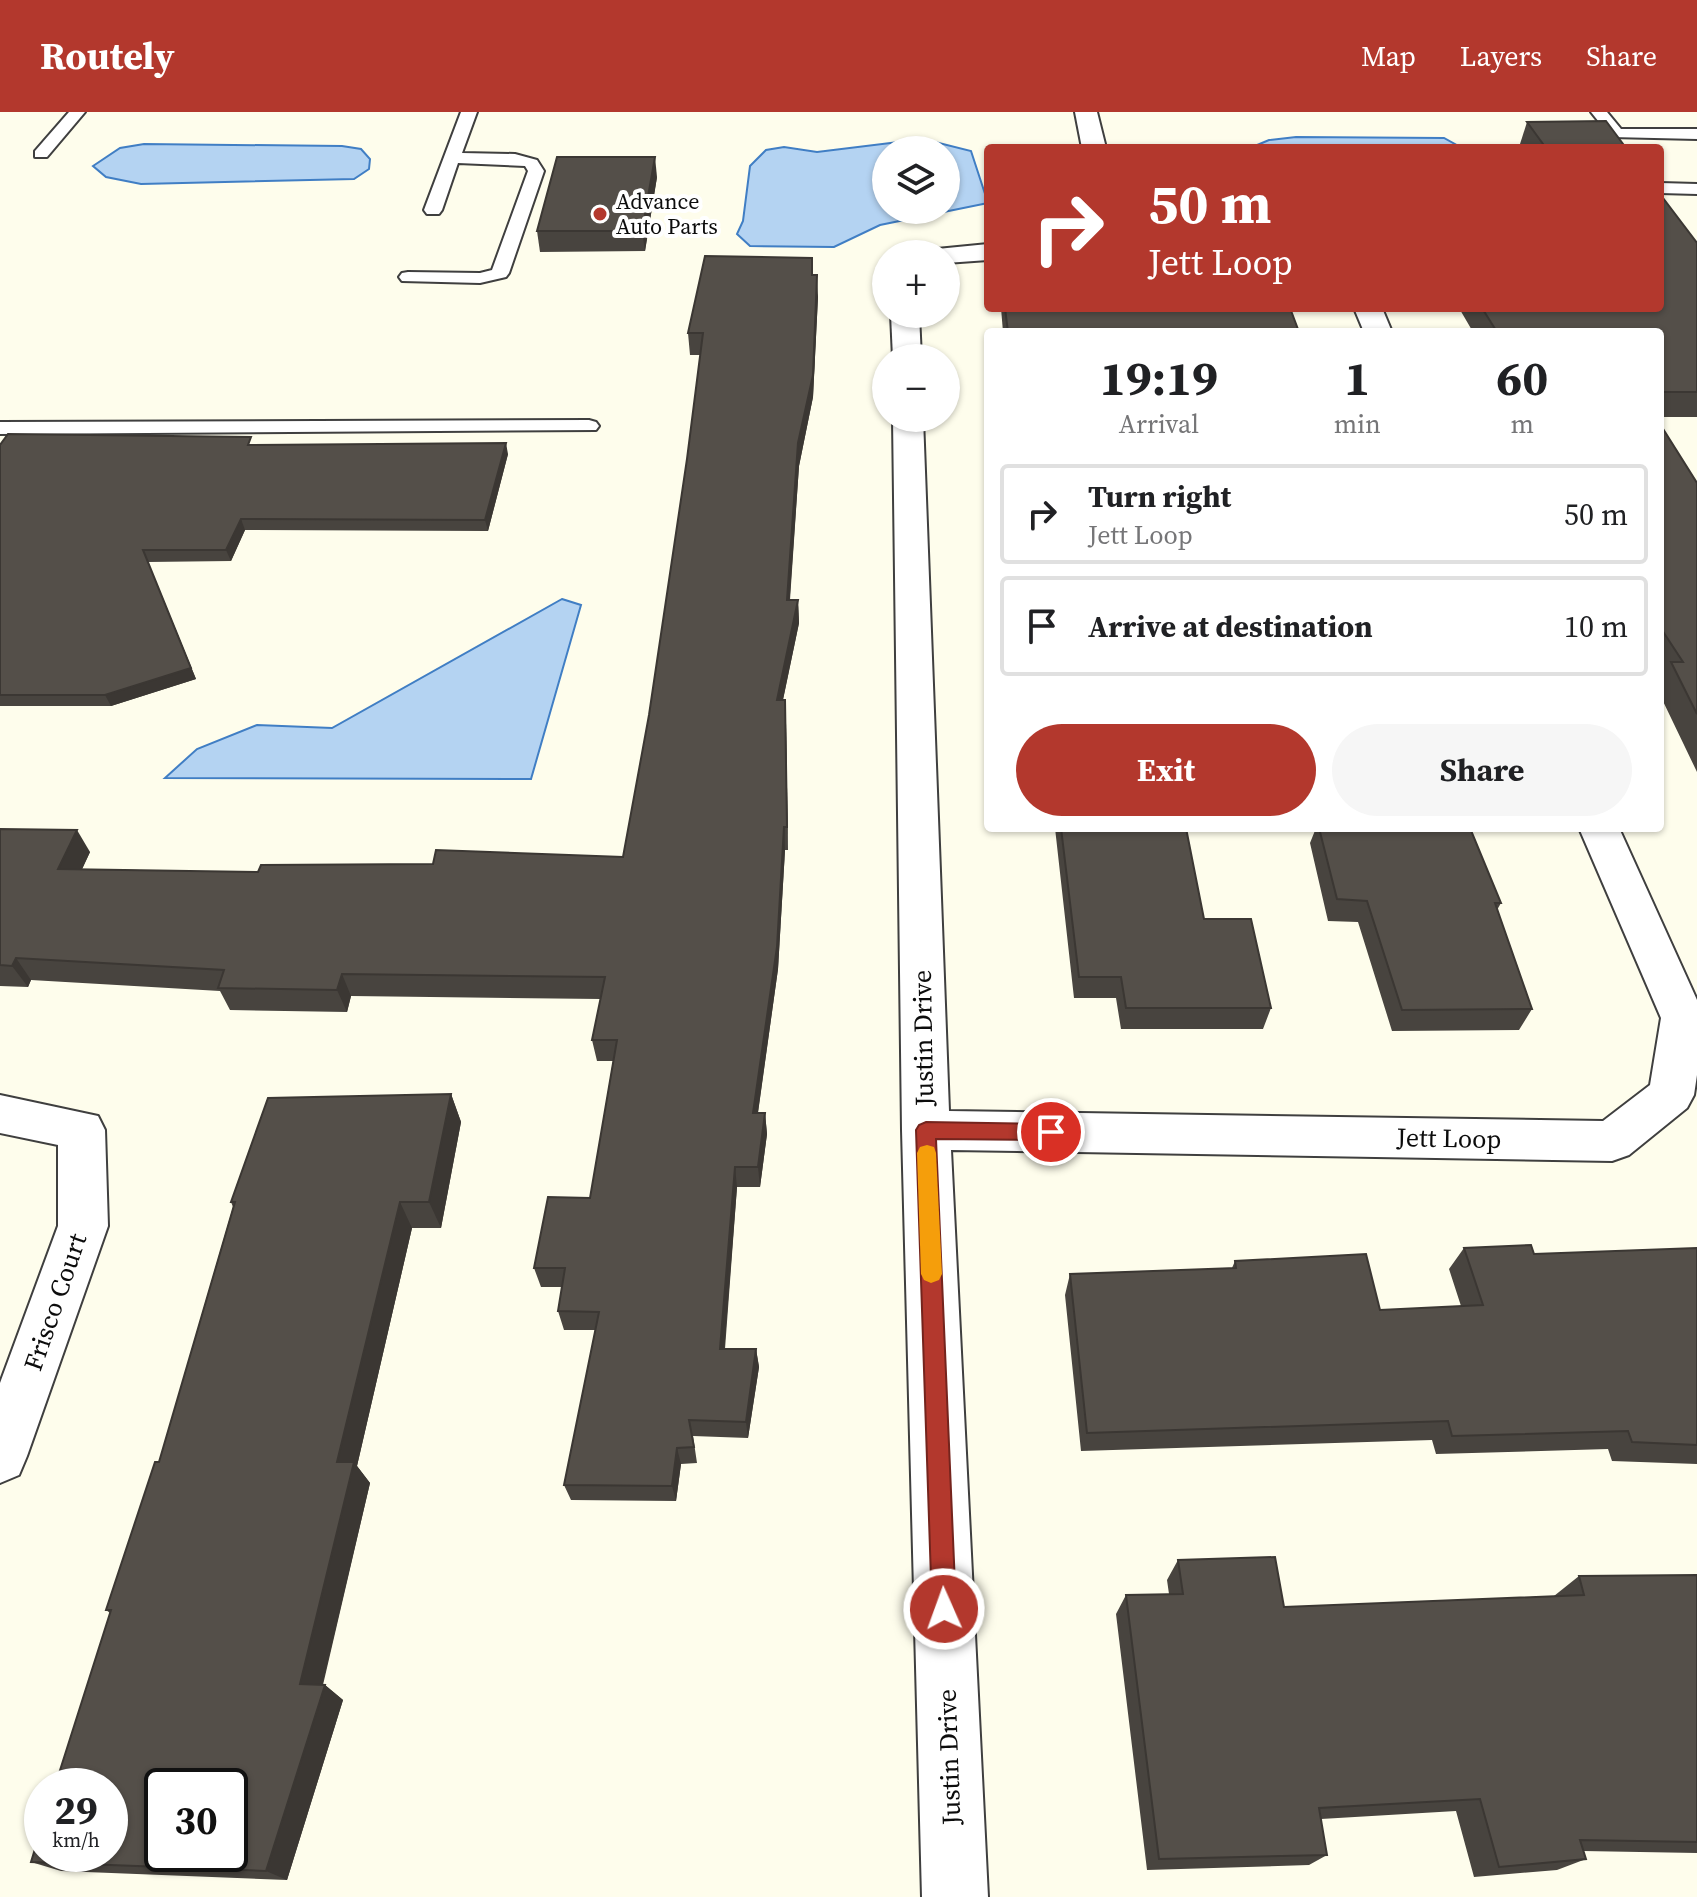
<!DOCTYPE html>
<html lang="en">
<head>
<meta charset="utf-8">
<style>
  body { margin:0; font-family:"Source Serif 4",serif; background:#f6f6f6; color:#202124; height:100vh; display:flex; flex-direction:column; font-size:30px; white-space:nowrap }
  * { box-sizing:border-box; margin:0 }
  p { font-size:26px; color:#757577 }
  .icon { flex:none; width:44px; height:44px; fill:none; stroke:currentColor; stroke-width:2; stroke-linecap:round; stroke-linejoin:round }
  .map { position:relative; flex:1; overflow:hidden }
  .drawer { position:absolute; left:984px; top:216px; width:680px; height:504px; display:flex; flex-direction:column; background:#fff; border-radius:8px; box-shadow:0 2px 6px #0004 }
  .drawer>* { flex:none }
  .hud { position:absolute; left:984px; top:32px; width:680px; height:168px; border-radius:8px; box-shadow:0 2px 6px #0004; background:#b3382d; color:#fff; overflow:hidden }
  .fabs { position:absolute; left:872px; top:24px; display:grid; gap:16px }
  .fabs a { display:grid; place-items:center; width:88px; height:88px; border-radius:50%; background:#fff; box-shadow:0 2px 6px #0004; font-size:40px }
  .speed { position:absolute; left:24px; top:1656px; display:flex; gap:16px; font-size:40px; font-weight:700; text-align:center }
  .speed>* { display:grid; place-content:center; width:104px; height:104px; border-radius:50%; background:#fff; box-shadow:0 2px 6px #0004; line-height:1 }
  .speed small { font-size:20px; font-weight:400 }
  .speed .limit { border:4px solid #111; border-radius:12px; background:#fff; color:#111 }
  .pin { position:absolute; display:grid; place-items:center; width:68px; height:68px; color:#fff; margin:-34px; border:4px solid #fff; border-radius:50%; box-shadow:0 2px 8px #0007 }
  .me { position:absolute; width:88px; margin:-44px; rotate:358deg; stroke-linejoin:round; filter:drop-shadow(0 0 6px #0008) }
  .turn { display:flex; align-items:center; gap:28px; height:168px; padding:0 32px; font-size:36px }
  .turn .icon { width:104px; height:104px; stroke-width:2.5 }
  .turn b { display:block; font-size:56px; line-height:68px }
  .eta { display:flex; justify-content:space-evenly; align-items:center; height:136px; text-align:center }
  .eta b { font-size:48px; font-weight:700; line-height:56px }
  .action { display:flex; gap:16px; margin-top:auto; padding:16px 32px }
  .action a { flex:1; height:92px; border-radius:48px; background:#b3382d; color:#fff; font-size:32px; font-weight:700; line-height:92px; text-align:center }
  .action a+a { background:#f6f6f6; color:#202124 }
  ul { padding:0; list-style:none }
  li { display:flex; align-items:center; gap:24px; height:100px; margin:0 16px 12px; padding:0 16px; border:4px solid #e0e0e0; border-radius:8px }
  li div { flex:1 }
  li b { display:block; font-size:30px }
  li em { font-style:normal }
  header { display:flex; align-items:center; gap:48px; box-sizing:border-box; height:112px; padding:0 40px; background:#b3382d; color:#fff }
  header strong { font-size:38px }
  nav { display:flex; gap:44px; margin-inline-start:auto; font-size:28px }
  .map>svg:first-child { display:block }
  .water { fill:#b4d3f2; stroke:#407ec4; stroke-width:2; fill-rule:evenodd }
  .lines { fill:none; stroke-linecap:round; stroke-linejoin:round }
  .service-casing { stroke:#3f3f3f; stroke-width:4 }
  .minor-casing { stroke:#3f3f3f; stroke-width:4 }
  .service { fill:#fff; fill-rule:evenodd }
  .minor { fill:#fff; fill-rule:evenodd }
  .wall { fill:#48443f }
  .shaded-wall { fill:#3b3733 }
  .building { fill:#544f49; stroke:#3b3733; stroke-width:2; fill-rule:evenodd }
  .route { fill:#b3382d; stroke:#74241d; stroke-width:2 }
  .slow { fill:#f59e0b }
  .poi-dot { fill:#b3382d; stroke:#fff; stroke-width:3 }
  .labels { text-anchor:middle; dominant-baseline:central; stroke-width:8; stroke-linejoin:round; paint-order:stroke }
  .far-poi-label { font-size:22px; fill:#0c0c0c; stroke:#fff; text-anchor:start }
  .street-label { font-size:26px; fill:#0c0c0c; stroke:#fff }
</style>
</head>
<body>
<header>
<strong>Routely</strong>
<nav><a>Map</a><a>Layers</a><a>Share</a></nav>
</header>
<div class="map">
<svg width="1697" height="1785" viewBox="0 0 1697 1785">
  <rect width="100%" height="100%" fill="#fefdec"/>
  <g class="water">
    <path d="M1296,25L1444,26L1462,36H1250L1269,28Z"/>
    <path d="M923,27L971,39L988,91L880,113L834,135L750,134L737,122L743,109L750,54L766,38L784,35L817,40ZM886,38H946V98H886Z"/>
    <path d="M144,32L342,34L361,37L370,47L369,57L354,67L141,72L106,65L93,54L120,36Z"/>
    <path d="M562,487L581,493L531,667L165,666L197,637L257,613L332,616Z"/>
  </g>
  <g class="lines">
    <g class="service-casing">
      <g id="service">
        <path d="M69,0H85L47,45H35V39Z"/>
        <path d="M461,0H477L462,41L515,42L537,48L544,59L509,161L506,165L480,171L402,169L399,165L402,161L408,160L480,161L492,158L528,59L525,54L458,51L442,98L439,102H427L424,98Z"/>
        <path d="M1591,0H1607L1621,17H1697V27L1611,25Z"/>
        <path d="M1660,71L1697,72V82L1660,81Z"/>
        <path d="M589,308L596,310L599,314L596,318L0,322V310Z"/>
      </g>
    </g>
    <g class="minor-casing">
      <g id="minor">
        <path d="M1075,0H1097L1106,36H1082Z"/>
        <path d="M988,132V148L946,151V142H934L937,137Z"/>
        <path d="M1354,196H1382L1392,220H1364Z"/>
        <path d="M891,202H919L921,246H893Z"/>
        <path d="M893,306H923L949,999L1603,1009L1650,973L1661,906L1579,716H1619L1697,888V963L1694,983L1687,996L1629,1043L1612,1049L951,1038L988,1785H922L902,1018Z"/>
        <path d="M0,983L98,1004L105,1018L108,1114L27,1344L19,1363L0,1371V1271L58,1114V1033L0,1021Z"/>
      </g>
    </g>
    <use href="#service" class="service"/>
    <use href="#minor" class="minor"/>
  </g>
  <g class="wall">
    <path d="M1527,10L1626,36H1522L1520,32Z"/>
    <path d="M657,65L645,139L540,140L537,119Z"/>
    <path d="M1697,131V305H1660V220H1473L1459,196H1660Z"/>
    <path d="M812,163L818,185L813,285L799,354L790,488H798L799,511L783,588H785L786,611L788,738H785L778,857L758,1001H765L767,1022L760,1075H737L725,1237H756L759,1255L748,1326L693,1324L697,1351L681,1352L676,1389L571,1388L564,1373L595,1218H564L558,1199L562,1175H541L534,1156L590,1086L613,949H597L592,928L601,887L351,884L347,900L230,898L220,879L31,868L28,875L0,874V717L90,740L82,757L258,760L433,752L623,745L649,603L687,347L700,243H690L688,221Z"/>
    <path d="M1001,196H1290L1299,220H1003Z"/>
    <path d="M1660,312L1697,371V660L1660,583V569L1662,566L1660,563Z"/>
    <path d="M0,333H254L508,342L488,419L245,418L231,449L148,450L196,567L111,594H0Z"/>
    <path d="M1055,716H1186L1204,807L1271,896L1263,917H1121L1116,886H1074Z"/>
    <path d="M1316,716H1470L1501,791L1497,798L1532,897L1519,918L1392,919L1358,810L1328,809L1310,731Z"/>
    <path d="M451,982L461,1010L441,1116H412L357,1354L370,1371L323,1573H325L343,1588L287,1768L61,1759L31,1750L110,1501L106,1498L159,1350L233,1095L231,1090Z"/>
    <path d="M1464,1136L1534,1142L1697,1136V1352L1612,1349L1608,1337L1436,1342L1432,1328L1081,1339L1065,1183L1070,1162L1232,1156L1235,1149L1380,1198L1461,1194L1449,1157Z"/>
    <path d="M1178,1448L1284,1495L1554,1484L1579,1464L1697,1463V1741L1583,1739L1586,1747L1557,1758L1474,1765L1456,1699L1321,1707L1327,1743L1309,1753L1147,1758L1116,1502L1126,1483L1169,1482L1167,1468Z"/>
  </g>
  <g class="shaded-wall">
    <path d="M655,45L657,65L645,139L642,119Z"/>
    <path d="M817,163L818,185L813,285L799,354L788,511L787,488L798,331Z"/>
    <path d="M506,331L508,342L488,419L485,408Z"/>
    <path d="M241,407L245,418L231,449L226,438Z"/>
    <path d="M148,450L196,567L111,594L105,583Z"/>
    <path d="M798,488L799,511L778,611L777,588Z"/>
    <path d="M785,588L786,611L788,738L787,715Z"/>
    <path d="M784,715L785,738L778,857L755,1021L753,1001Z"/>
    <path d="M77,718L90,740L72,779L58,757Z"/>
    <path d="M16,846L31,868L28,875L12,854Z"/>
    <path d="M342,862L351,884L347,900L337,878Z"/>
    <path d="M451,982L461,1010L441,1116L429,1090Z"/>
    <path d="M765,1001L767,1022L760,1075L758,1055Z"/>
    <path d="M735,1055L737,1075L723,1254L720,1237Z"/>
    <path d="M400,1090L412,1116L357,1354L370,1371L319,1587L300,1572L337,1350Z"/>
    <path d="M756,1237L759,1255L748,1326L746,1310Z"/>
    <path d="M677,1336L681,1352L676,1389L672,1374Z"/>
    <path d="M325,1573L343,1588L287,1768L266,1759Z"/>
  </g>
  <g class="building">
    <path d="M1606,9L1626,36H1546L1527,10Z"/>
    <path d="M557,45H655L642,119H537Z"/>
    <path d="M1660,82L1697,131V280H1660V220H1497L1482,196H1660Z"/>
    <path d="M705,144L812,146V163H817L813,263L798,331L787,488H798L777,588H785L787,715H784L777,835L753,1001H765L758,1055H735L720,1237H756L746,1310L689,1308L694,1335L677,1336L672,1374L564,1373L599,1200L558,1199L565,1156H534L548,1085L590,1086L617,928H592L605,865L342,862L337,878L218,876L224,858L16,846L12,854L0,853V717L77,718L58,757L258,760L261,753L433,752L436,738L623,745L649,603L687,347L703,221H688Z"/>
    <path d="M1005,196H1290L1299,220H1008Z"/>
    <path d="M1660,312L1697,371V602L1671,550H1683L1660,515Z"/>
    <path d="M8,322L251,325L248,333L506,331L485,408L241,407L226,438H143L191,556L105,583H0V333Z"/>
    <path d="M1061,716H1186L1204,807H1251L1271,896H1126L1121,865H1079Z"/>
    <path d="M1319,716H1470L1501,791H1495L1532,897L1402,898L1367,789L1337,787Z"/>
    <path d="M451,982L429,1090H400L337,1350H354L300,1572L325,1573L266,1759L31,1750L42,1714V1742H110V1674H55L111,1498H106L155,1350H159L235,1090H231L268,986ZM162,1674H230V1742H162Z"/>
    <path d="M1531,1133L1534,1142L1697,1136V1333L1632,1330L1628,1319L1452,1324L1448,1309L1087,1321L1070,1162L1236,1156L1235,1149L1366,1142L1380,1198L1483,1193L1464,1136Z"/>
    <path d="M1275,1445L1284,1495L1584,1483L1579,1464L1697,1463V1730L1580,1728L1586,1747L1499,1755L1480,1687L1319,1696L1327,1743L1159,1747L1126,1483L1183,1482L1178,1448Z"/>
  </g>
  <path class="route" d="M926,1010L1051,1012L1057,1014L1060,1020L1057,1026L1051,1028L936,1027L956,1497L952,1506L944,1509L935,1506L932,1497L916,1018L919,1013Z"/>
  <path class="slow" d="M927,1033L934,1035L936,1041L942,1162L939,1168L931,1171L924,1168L921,1162L917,1041L920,1035Z"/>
  <circle class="poi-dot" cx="600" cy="102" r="8"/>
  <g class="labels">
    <g class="far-poi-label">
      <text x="616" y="89">Advance<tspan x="616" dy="25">Auto Parts</tspan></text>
    </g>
    <g class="street-label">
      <text transform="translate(923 926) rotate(-91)">Justin Drive</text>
      <text transform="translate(1449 1026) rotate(1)">Jett Loop</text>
      <text transform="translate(55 1190) rotate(-71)">Frisco Court</text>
      <text transform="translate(949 1645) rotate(-92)">Justin Drive</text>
    </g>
  </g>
</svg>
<div class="fabs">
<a><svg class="icon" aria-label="layers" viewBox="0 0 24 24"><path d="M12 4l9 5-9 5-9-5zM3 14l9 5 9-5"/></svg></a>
<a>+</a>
<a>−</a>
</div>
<div class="speed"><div>29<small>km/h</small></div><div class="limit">30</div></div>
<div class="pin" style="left:1051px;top:1020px;background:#d93025"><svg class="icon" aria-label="arrive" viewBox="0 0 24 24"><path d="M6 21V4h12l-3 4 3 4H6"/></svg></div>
<svg class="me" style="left:944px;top:1497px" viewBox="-20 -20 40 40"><circle r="17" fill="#b3382d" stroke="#fff" stroke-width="3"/><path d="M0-11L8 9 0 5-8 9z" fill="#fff"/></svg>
<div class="hud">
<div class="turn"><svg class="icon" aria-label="right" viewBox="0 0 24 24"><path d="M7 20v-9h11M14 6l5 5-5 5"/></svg><div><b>50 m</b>Jett Loop</div></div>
</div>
<section class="drawer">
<div class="eta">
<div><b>19:19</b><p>Arrival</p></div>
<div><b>1</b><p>min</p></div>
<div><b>60</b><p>m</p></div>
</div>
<ul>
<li><svg class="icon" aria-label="right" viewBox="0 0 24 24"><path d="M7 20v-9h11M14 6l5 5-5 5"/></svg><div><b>Turn right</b><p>Jett Loop</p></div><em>50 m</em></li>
<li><svg class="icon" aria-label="arrive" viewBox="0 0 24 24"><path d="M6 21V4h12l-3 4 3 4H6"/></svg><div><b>Arrive at destination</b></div><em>10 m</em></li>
</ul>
<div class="action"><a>Exit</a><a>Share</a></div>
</section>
</div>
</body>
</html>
